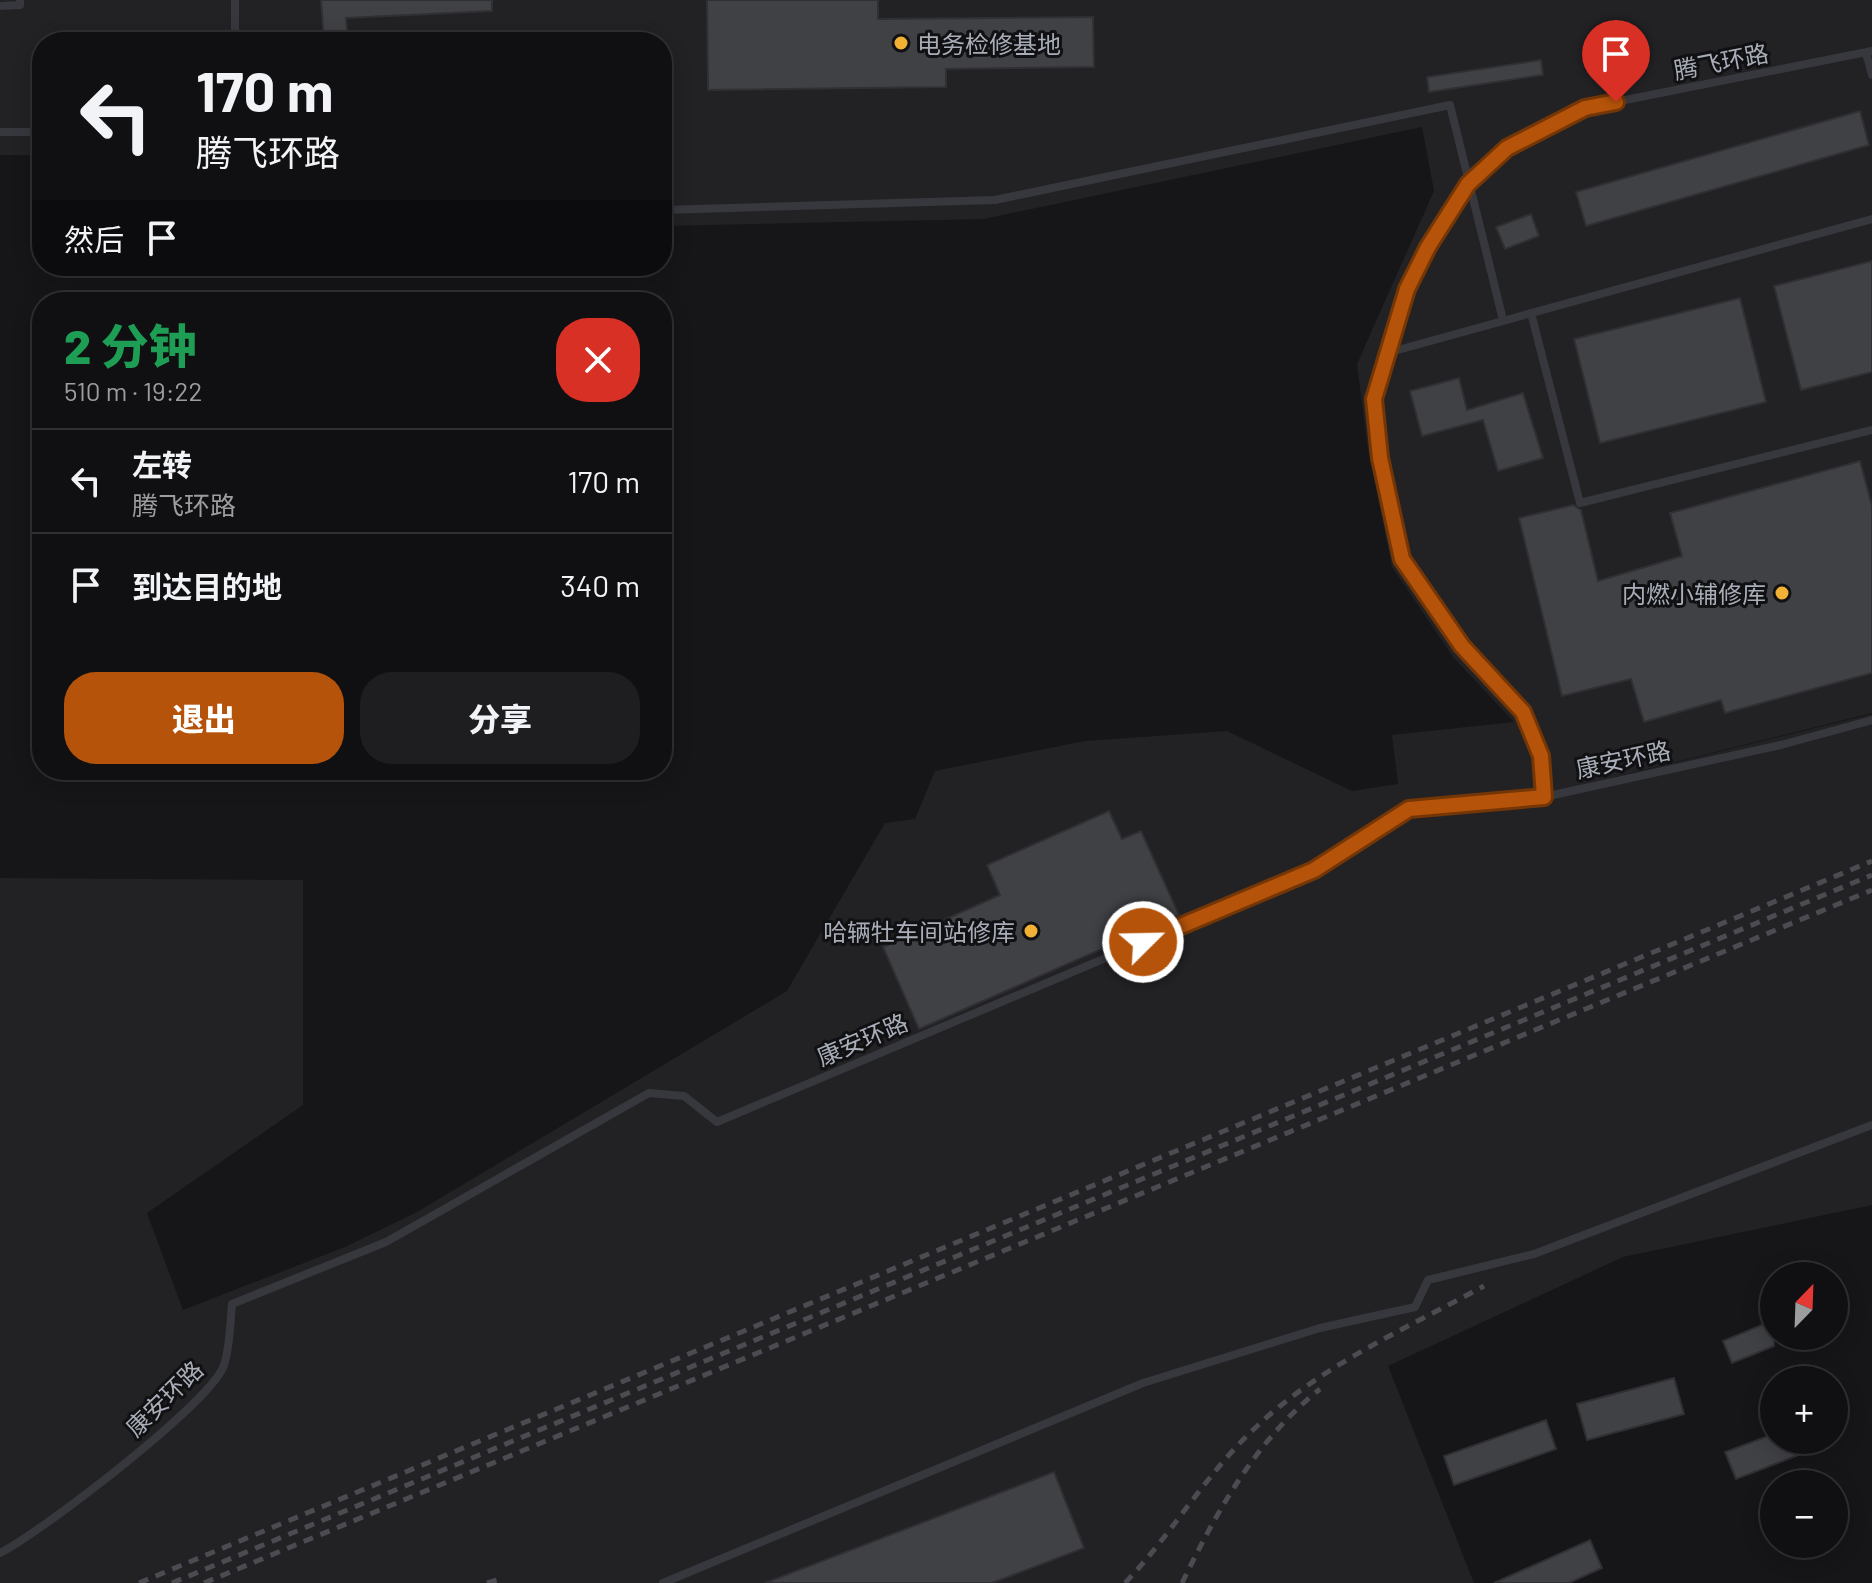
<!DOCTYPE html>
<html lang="zh">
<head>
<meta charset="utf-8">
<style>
  body { margin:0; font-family:Barlow,"Noto Sans SC",sans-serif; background:#1e1e20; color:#f1f3f6; height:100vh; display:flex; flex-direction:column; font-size:30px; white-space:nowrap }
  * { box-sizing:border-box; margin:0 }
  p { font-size:26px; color:#9c9d9f }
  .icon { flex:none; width:44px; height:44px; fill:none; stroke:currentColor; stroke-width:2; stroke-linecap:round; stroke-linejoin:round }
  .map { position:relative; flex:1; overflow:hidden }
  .side { position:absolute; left:32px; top:292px; width:640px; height:488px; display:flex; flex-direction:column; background:#101012; border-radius:32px; box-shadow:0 4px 20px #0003,0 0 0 2px #303032 }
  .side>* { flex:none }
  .top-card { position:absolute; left:32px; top:32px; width:640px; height:244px; border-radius:32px; box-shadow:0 4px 20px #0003,0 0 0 2px #303032; background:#101012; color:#f1f3f6; overflow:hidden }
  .needle { width:52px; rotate:23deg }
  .controls { position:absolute; left:1760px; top:1262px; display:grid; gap:16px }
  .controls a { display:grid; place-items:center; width:88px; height:88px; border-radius:50%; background:#101012; box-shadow:0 4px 20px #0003,0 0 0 2px #303032; font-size:40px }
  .pin { position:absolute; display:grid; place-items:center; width:68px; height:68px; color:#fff; margin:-82px -34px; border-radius:50% 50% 50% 0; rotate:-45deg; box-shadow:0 0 8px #0007 }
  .pin .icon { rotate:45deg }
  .me { position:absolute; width:88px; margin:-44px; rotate:67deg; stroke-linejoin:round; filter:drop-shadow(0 0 6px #0008) }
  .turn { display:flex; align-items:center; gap:28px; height:168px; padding:0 32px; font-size:36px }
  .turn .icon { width:104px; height:104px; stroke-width:2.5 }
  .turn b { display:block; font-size:56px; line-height:68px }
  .then { display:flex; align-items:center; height:76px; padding:0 32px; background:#0003; gap:16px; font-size:30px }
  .round { display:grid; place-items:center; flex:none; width:84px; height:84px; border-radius:32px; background:#1e1e20 }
  .overview { display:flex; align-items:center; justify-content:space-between; height:136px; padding:0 32px }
  h1 { font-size:48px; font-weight:800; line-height:60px; color:#1e9e55 }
  .button { display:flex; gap:16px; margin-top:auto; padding:16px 32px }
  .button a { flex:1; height:92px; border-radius:32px; background:#b45309; color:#fff; font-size:32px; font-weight:800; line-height:92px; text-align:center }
  .button a+a { background:#1e1e20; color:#f1f3f6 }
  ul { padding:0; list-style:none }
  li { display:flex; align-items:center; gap:24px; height:104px; padding:0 32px; border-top:2px solid #303032 }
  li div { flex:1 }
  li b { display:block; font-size:30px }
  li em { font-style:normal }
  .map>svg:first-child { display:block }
  .built { fill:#222225 }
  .building { fill:#404145; stroke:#303034; stroke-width:2 }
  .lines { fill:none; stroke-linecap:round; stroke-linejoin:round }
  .service { stroke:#37383d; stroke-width:8 }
  .rail { stroke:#4a4c52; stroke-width:5; stroke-dasharray:10 8; stroke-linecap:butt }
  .route-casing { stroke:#753606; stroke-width:20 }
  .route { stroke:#b45309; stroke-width:14 }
  .poi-dot { fill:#f2b134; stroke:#111113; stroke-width:3 }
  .labels { text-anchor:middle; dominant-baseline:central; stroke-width:6; stroke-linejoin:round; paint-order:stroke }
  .poi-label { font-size:24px; fill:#a8adb8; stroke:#111113; text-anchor:end }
  .street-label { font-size:24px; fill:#a8adb8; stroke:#111113 }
</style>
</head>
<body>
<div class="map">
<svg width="1872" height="1583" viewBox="0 0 1872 1583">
  <rect width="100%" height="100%" fill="#161618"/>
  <path class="built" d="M0,0H1872V713L1527,799L1872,714V1205L1623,1257L1388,1366L1474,1583H0V878L303,880V1105L147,1213L183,1310L345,1247L417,1212L787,991L885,823L915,819L935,771L1085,741L1227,731L1352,791L1398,784L1392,735L1514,722L1453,657L1392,567L1368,449L1357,364L1434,191L1422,127L984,219L662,226V42H42V155H0Z"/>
  <g class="building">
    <path d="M321,0H492V11L346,18L348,42H324Z"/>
    <path d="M707,0H878V19L1093,17L1094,67L946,69V87L708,90Z"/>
    <path d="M1541,60L1543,75L1429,92L1427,77Z"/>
    <path d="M1860,111L1869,145L1586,226L1576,192Z"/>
    <path d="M1531,214L1539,236L1505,249L1496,227Z"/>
    <path d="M1872,261V372L1801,390L1774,286Z"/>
    <path d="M1740,298L1766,402L1600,443L1574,339Z"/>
    <path d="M1459,378L1467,410L1523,393L1543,458L1498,471L1483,420L1422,436L1410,391Z"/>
    <path d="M1860,461L1872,506V673L1725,713L1721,700L1644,722L1631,679L1562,696L1519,518L1573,505L1581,510L1598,581L1682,556L1670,513Z"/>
    <path d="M1109,811L1122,839L1141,831L1179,915L919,1029L883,947L1000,895L987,865Z"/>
    <path d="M1774,1320V1346L1732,1363L1723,1341Z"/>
    <path d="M1674,1378L1684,1414L1587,1440L1577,1404Z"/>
    <path d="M1546,1420L1556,1449L1454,1485L1444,1456Z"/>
    <path d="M1774,1434V1440L1835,1441L1736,1479L1725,1452Z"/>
    <path d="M1054,1472L1084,1548L992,1583H765Z"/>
    <path d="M1590,1540L1602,1568L1569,1583H1494Z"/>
  </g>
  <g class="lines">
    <g class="service">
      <path d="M0,6L20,5V0"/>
      <path d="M235,42V0"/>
      <path d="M1866,53L1872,75"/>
      <path d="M0,132H42"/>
      <path d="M662,210L995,200L1450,105L1503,320"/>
      <path d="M1531,313L1580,503L1872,430"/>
      <path d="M1387,353L1872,219"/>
      <path d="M1544,797L1541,756L1523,712L1462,646L1402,559L1380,458L1374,399L1407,289L1428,247L1468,184L1507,148L1585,108L1872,51"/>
      <path d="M0,1553C40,1533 212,1402 224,1365C230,1347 230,1324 232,1304L386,1242L649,1093L684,1096L717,1122L1314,870L1409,809L1544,797L1781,745L1872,720"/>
      <path d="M663,1583L1143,1383L1320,1328L1415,1307L1428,1280L1534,1254L1872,1125"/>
    </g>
    <g class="rail">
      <path d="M139,1583L1872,861"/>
      <path d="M172,1583L1872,875"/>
      <path d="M204,1583L1872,890"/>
      <path d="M487,1583L497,1580"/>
      <path d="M1125,1583C1172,1534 1205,1475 1255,1428C1320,1366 1405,1329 1484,1286"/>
      <path d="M1182,1583C1217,1511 1256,1440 1320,1389"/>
    </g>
  </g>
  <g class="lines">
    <g class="route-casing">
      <path id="route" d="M1143,942L1314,870L1409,809L1544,797L1541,756L1523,712L1462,646L1402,559L1380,458L1374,399L1407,289L1428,247L1468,184L1507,148L1585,108L1616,102"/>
    </g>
    <use href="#route" class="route"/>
  </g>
  <g class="poi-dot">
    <circle cx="901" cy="43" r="8"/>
    <circle cx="1782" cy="593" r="8"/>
    <circle cx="1031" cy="931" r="8"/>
  </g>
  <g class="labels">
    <g class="poi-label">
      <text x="917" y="43" text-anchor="start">电务检修基地</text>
      <text x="1766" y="593">内燃小辅修库</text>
      <text x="1015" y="931">哈辆牡车间站修库</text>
    </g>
    <g class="street-label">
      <text transform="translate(1721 61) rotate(-11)">腾飞环路</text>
      <text transform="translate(1623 759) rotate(-12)">康安环路</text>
      <text transform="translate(862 1039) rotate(-23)">康安环路</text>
      <text transform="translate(164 1398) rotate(-44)">康安环路</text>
    </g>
  </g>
</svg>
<div class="controls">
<a><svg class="needle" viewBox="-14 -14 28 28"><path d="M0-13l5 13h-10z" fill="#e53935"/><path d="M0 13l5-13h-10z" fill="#9c9d9f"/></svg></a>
<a>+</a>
<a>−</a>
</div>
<div class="pin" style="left:1616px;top:102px;background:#d93025"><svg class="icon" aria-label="arrive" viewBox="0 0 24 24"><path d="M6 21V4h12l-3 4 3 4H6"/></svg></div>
<svg class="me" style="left:1143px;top:942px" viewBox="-20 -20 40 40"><circle r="17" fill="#b45309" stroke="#fff" stroke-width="3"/><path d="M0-11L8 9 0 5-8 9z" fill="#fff"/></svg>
<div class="top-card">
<div class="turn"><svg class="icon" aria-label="left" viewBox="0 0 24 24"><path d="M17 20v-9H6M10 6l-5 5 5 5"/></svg><div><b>170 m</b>腾飞环路</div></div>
<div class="then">然后<svg class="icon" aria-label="arrive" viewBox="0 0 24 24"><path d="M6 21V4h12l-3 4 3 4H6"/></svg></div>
</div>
<section class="side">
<div class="overview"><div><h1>2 分钟</h1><p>510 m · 19:22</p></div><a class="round" style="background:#d93025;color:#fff"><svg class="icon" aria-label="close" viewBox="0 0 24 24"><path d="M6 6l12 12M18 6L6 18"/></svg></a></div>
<ul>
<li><svg class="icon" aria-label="left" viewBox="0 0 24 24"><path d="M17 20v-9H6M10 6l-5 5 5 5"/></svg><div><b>左转</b><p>腾飞环路</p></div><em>170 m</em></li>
<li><svg class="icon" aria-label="arrive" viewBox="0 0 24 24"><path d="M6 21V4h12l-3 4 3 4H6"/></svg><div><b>到达目的地</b></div><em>340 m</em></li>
</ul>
<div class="button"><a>退出</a><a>分享</a></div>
</section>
</div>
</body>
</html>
